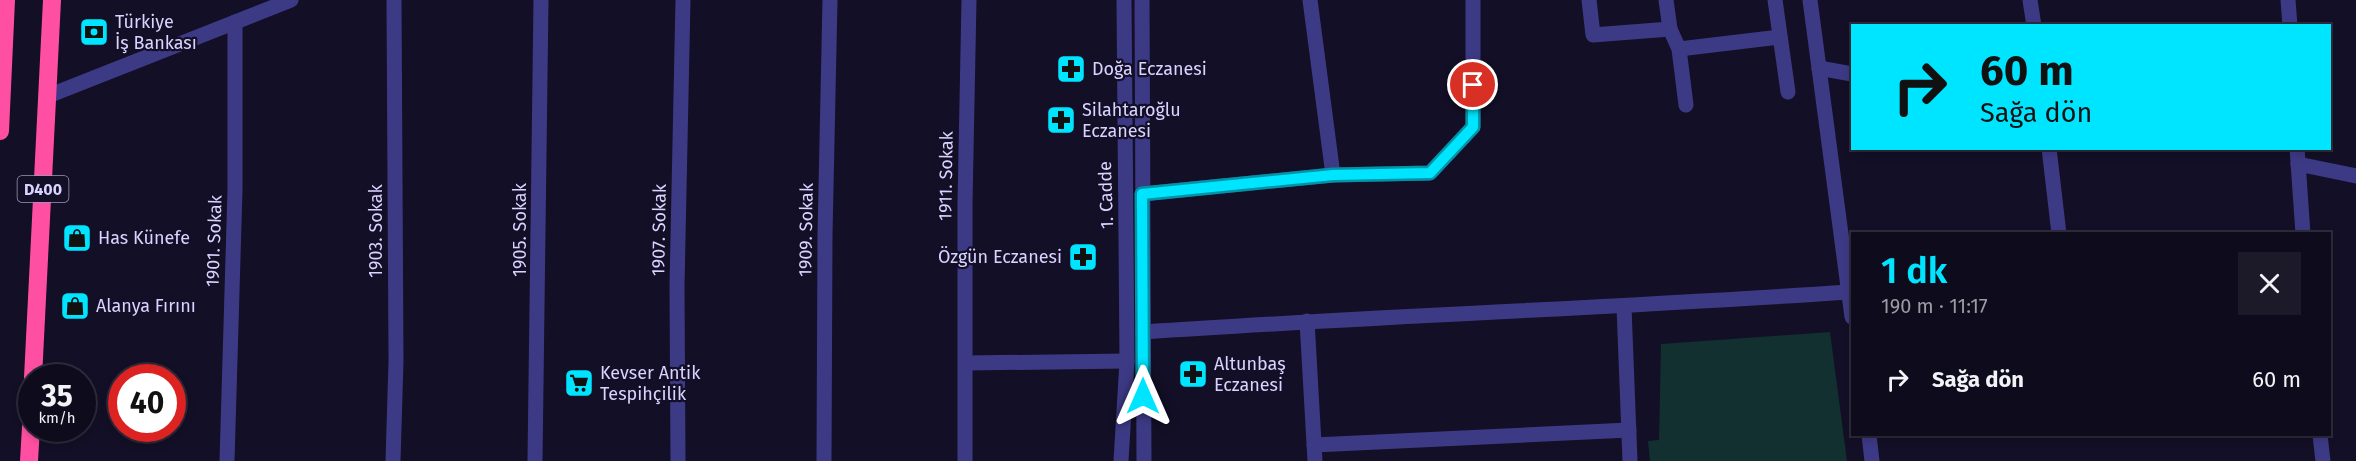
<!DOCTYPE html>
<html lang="tr">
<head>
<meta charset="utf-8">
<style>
  body { margin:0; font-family:"Fira Sans",sans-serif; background:#1c1929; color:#f1f3f6; height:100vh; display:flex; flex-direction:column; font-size:22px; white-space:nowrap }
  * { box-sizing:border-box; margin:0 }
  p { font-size:20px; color:#9b9ba3 }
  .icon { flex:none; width:33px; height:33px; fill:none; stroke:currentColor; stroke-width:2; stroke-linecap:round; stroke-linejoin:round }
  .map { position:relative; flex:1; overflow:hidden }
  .drawer { position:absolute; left:1851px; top:232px; width:480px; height:204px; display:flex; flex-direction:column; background:#0e0b1c; border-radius:0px; box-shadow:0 3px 9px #0003,0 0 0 2px #2e2b3b }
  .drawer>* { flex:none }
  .hud { position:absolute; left:1851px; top:24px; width:480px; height:126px; border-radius:0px; box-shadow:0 3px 9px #0003,0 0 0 2px #2e2b3b; background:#00e5ff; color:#111; overflow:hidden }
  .speed { position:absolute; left:18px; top:364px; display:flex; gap:12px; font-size:30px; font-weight:700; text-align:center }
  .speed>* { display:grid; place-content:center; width:78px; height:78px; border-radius:50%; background:#0e0b1c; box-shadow:0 3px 9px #0003,0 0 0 2px #2e2b3b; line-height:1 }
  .speed small { font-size:15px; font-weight:400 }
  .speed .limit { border:9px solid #d22; background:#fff; color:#111 }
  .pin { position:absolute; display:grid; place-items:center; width:51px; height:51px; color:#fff; margin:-26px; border:3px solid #fff; border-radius:50%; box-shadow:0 2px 6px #0007 }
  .me { position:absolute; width:66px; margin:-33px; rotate:0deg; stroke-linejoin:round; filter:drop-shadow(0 0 4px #0008) }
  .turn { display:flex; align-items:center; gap:21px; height:126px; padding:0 30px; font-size:27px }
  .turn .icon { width:78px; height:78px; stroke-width:2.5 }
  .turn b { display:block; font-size:42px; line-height:51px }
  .round { display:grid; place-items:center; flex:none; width:63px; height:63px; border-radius:0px; background:#1c1929 }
  .summary { display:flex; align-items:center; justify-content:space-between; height:102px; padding:0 30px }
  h1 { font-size:36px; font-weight:600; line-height:45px; color:#00e5ff }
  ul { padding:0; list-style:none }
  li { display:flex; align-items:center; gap:18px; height:90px; padding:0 30px }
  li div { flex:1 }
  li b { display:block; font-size:22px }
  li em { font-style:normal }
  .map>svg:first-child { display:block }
  .green { fill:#12302f }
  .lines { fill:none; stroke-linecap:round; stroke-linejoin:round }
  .minor { stroke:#3d3a85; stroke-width:15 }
  .highway { stroke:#ff4fa3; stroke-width:18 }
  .route-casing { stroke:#0095a6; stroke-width:15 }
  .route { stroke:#00e5ff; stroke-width:10 }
  .labels { text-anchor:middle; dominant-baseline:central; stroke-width:4.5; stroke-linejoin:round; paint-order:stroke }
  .shield { fill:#130f26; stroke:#9e99be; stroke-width:1.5 }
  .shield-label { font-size:16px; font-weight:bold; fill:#d9d4ff }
  .poi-label { font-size:18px; fill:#d9d4ff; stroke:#130f26; text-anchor:start }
  .street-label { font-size:18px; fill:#d9d4ff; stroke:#130f26 }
</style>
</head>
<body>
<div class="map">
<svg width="2356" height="461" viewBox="0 0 2356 461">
  <rect width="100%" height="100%" fill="#130f26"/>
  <path class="green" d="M1830,332L1847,461H1650L1648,441L1659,440L1661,344Z"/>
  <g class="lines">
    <g class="minor">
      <path d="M1142,0L1144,461"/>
      <path d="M1310,0L1333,175"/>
      <path d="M1589,0L1593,35L1670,29"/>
      <path d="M1666,0L1670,29L1679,49L1686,105"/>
      <path d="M1775,0L1788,92"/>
      <path d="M1810,0L1852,317"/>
      <path d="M2030,0L2034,26"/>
      <path d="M2288,0L2290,26"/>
      <path d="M1679,49L1780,37"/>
      <path d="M1819,68L1852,74"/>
      <path d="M48,96L291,0"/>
      <path d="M2049,148L2059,234"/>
      <path d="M2297,148L2303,234"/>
      <path d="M2298,164L2356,176"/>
      <path d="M1142,194L1333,175L1430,173L1473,127V0"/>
      <path d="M1624,307L1630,461"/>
      <path d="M1307,321L1315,461"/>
      <path d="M1143,332C1378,316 1614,308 1849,292"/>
      <path d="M966,363L1127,361"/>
      <path d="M1869,435L1872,461"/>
      <path d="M2320,435L2323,461"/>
      <path d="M1314,445L1629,430"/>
      <path d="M227,461L235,190V22"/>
      <path d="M393,461L396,361L394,0"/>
      <path d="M535,461L541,0"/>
      <path d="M678,461L677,286L683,0"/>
      <path d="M824,461L825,235L830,0"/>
      <path d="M965,461V203L969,0"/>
      <path d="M1121,461L1127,361L1124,0"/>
    </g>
    <g class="highway">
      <path d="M0,131L6,0"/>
      <path d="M33,378L52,0"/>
      <path d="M29,461L32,410"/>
    </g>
  </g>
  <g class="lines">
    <g class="route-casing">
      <path id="route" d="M1143,396L1142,194L1333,175L1430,173L1473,127V85"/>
    </g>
    <use href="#route" class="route"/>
  </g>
  <defs>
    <g id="bank-square" transform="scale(1.5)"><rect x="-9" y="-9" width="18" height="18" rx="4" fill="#00e5ff" stroke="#130f26"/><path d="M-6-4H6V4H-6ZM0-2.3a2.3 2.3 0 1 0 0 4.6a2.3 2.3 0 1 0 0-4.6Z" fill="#111"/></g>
    <g id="pharmacy-square" transform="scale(1.5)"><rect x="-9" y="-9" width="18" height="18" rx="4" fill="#00e5ff" stroke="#130f26"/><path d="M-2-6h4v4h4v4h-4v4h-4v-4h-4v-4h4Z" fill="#111"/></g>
    <g id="shop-square" transform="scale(1.5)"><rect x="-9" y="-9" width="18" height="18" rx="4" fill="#00e5ff" stroke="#130f26"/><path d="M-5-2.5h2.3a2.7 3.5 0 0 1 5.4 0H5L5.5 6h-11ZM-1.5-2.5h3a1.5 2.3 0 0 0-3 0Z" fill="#111"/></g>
    <g id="supermarket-square" transform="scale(1.5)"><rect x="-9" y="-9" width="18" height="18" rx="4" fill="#00e5ff" stroke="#130f26"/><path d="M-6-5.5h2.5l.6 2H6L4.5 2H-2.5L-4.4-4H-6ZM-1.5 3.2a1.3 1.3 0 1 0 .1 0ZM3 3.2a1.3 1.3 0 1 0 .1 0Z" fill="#111"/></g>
  </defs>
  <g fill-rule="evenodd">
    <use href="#bank-square" x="94" y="32"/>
    <use href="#pharmacy-square" x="1071" y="69"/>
    <use href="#pharmacy-square" x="1061" y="120"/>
    <use href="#shop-square" x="77" y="238"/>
    <use href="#pharmacy-square" x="1083" y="257"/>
    <use href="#shop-square" x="75" y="306"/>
    <use href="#pharmacy-square" x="1193" y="374"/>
    <use href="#supermarket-square" x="579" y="383"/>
  </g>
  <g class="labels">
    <rect class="shield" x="17.5" y="176" width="51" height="26" rx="4.5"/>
    <g class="shield-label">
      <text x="43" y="189">D400</text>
    </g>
    <g class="poi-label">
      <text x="115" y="22">Türkiye<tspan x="115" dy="21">İş Bankası</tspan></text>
      <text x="1092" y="69">Doğa Eczanesi</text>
      <text x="1082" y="110">Silahtaroğlu<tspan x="1082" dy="21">Eczanesi</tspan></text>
      <text x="98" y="238">Has Künefe</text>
      <text x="1062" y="257" text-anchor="end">Özgün Eczanesi</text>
      <text x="96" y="306">Alanya Fırını</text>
      <text x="1214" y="364">Altunbaş<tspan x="1214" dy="21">Eczanesi</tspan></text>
      <text x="600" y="373">Kevser Antik<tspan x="600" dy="21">Tespihçilik</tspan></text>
    </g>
    <g class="street-label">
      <text transform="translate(946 176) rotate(-89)">1911. Sokak</text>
      <text transform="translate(1106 195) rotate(-92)">1. Cadde</text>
      <text transform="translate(520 230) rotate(-90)">1905. Sokak</text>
      <text transform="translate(659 230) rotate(-89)">1907. Sokak</text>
      <text transform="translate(806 230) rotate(-89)">1909. Sokak</text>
      <text transform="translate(376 231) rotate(-90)">1903. Sokak</text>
      <text transform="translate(214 241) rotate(-88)">1901. Sokak</text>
    </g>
  </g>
</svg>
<div class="speed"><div>35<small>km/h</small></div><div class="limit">40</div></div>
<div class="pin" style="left:1473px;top:85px;background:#d93025"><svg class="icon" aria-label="arrive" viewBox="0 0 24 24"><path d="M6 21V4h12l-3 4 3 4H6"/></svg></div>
<svg class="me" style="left:1143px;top:396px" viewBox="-20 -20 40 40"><path d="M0-17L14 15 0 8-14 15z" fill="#00e5ff" stroke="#fff" stroke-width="4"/></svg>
<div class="hud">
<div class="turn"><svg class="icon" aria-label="right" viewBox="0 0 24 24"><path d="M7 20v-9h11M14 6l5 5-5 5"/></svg><div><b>60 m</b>Sağa dön</div></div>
</div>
<section class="drawer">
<div class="summary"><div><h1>1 dk</h1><p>190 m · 11:17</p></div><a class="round"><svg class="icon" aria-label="close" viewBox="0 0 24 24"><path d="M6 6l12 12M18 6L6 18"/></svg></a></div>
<ul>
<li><svg class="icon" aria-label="right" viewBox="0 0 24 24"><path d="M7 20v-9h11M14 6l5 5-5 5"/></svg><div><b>Sağa dön</b></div><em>60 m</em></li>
</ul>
</section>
</div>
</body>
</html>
